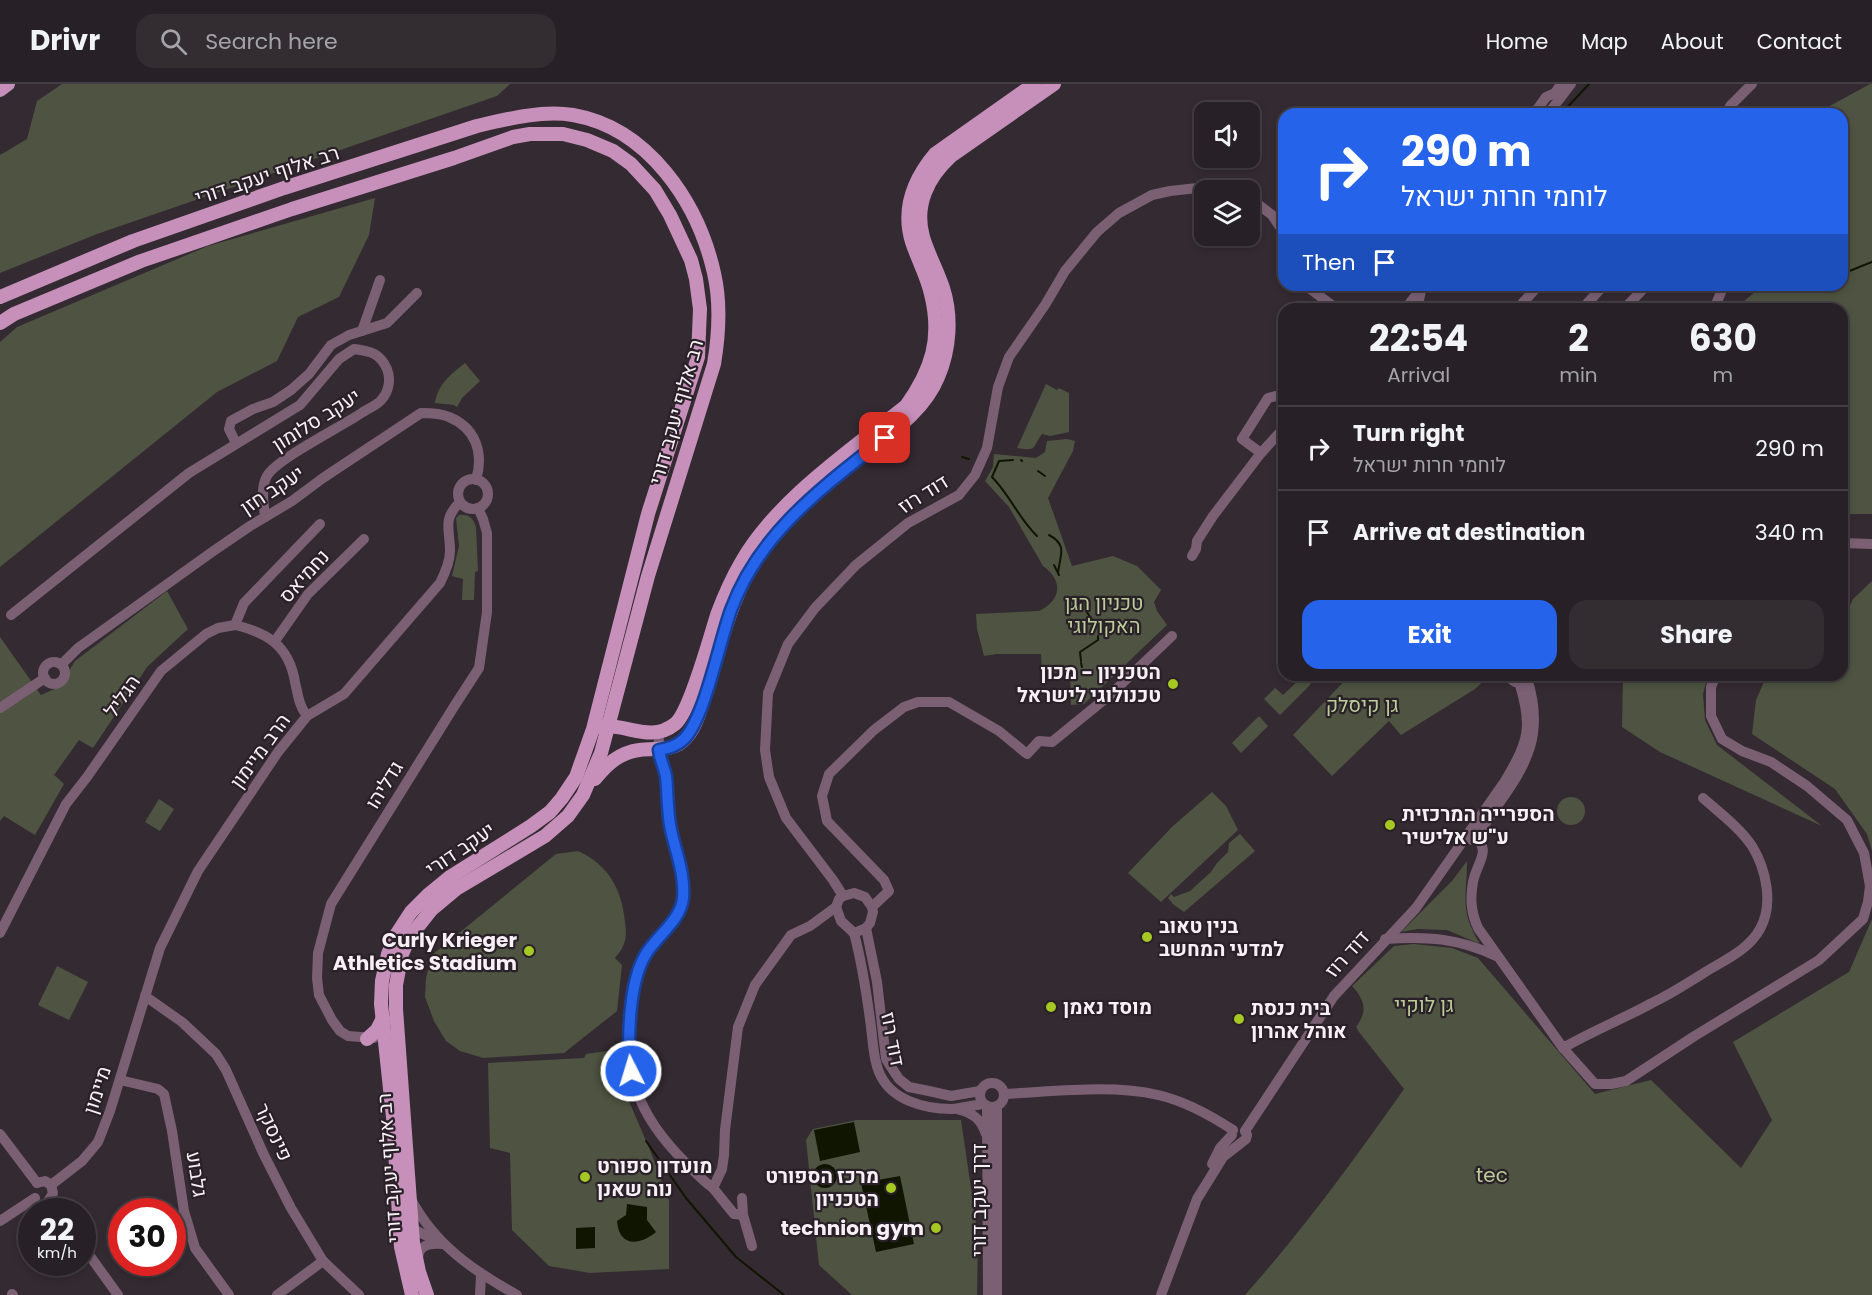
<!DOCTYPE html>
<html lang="en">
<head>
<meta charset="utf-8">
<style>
  body { margin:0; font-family:Poppins,Heebo,sans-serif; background:#332d32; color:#f1f3f6; height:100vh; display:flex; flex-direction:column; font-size:22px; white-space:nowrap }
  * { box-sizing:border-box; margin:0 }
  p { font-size:20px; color:#a4a3a7 }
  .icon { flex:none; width:33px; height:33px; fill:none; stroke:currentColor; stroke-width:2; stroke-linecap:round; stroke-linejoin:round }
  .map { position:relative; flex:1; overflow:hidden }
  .drawer { position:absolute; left:1278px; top:219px; width:570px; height:378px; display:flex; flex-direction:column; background:#272026; border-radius:18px; box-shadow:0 3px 9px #0003,0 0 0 2px #433e43 }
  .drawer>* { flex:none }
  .hud { position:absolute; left:1278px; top:24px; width:570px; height:183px; border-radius:18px; box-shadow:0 3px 9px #0003,0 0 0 2px #433e43; background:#2563eb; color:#fff; overflow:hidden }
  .fabs { position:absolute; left:1194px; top:18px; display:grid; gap:12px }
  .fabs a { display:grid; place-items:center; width:66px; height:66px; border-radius:12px; background:#272026; box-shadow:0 3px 9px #0003,0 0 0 2px #433e43; font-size:30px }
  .speed { position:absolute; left:18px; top:1114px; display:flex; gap:12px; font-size:30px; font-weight:700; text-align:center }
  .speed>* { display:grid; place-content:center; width:78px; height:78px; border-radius:50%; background:#272026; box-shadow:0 3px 9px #0003,0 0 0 2px #433e43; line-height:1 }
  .speed small { font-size:15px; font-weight:400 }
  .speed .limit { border:9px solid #d22; background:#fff; color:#111 }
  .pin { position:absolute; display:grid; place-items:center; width:51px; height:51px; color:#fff; margin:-26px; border-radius:12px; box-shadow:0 3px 9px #0006 }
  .me { position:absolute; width:66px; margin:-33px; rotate:355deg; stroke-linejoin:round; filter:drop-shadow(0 0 4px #0008) }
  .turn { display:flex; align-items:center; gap:21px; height:126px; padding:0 24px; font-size:27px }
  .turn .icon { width:78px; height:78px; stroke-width:2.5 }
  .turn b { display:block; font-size:42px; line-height:51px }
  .then { display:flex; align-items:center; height:57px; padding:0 24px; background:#0003; gap:12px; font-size:22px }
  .eta { display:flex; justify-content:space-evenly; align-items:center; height:102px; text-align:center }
  .eta b { font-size:36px; font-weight:700; line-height:42px }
  .cta { display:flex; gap:12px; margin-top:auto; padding:12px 24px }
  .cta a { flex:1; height:69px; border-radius:18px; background:#2563eb; color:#fff; font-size:24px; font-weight:700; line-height:69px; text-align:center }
  .cta a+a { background:#332d32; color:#f1f3f6 }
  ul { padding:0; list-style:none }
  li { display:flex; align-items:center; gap:18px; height:84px; padding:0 24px; border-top:2px solid #433e43 }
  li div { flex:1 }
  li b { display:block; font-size:22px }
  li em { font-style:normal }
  header { display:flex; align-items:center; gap:36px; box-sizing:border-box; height:84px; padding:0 30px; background:#272026; border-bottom:2px solid #433e43 }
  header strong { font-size:28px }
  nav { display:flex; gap:33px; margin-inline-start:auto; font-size:21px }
  .search { width:420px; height:54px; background:#332d32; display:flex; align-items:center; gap:15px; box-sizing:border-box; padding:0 21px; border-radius:18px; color:#a4a3a7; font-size:22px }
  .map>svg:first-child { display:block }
  .green { fill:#4e5441 }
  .water { fill:#101501 }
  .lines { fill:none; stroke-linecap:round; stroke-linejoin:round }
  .stream { stroke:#101501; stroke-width:2 }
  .minor { stroke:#7b6074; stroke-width:10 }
  .major { stroke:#c790ba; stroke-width:14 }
  .route-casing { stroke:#184099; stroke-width:15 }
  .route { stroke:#2563eb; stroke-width:10 }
  .poi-dot { fill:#a5c822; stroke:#2a2028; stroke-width:2 }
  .labels { text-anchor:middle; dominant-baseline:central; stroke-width:4.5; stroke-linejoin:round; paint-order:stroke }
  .street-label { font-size:20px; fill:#f7f0f5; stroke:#2a2028 }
  .park-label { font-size:20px; fill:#bccc98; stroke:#2a2028 }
  .poi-label { font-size:20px; font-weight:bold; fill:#f7f0f5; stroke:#2a2028; text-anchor:start }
</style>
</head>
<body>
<header>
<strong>Drivr</strong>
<div class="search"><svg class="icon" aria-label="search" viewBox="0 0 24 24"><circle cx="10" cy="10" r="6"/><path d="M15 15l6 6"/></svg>Search here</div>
<nav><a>Home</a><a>Map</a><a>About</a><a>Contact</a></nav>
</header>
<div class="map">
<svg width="1872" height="1211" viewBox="0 0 1872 1211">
  <rect width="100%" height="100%" fill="#342a32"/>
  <g class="green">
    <path d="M62,0H510L497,12L97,150L0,189V71L27,55L37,17Z"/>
    <path d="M1870,0H1872V430H1842V225H1735L1763,201H1842V30H1815Z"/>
    <path d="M375,114L369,151L339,213L298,233L277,277L217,308L0,483V258L17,243L208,162Z"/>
    <path d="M465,279L480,297L462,314L457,323L454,321L435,319C438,300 450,291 465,279Z"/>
    <path d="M1046,300L1057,306L1059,304L1069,309V348L1050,352L1042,350C1032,363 1038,368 1017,364Z"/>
    <path d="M1067,355L1075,357L1073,367L1048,414L1072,482L1113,472L1137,482L1161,506L1154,518L1157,527L1167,541L1084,620L1071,621L1070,588L1042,589L1041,570H997L984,572L977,545L976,530L1039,527C1062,516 1063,496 1043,482L1009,423L985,397L993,383L994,370L1036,374L1045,368L1047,357Z"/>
    <path d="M459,431C469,430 473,434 476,443L478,487L475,488L474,516H462L463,495L452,492L459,462L456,434Z"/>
    <path d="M1872,497V767L1867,750L1835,705L1752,650L1756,616L1767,591H1842V538L1853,515Z"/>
    <path d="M167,507L188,545L147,583L93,664L79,656L54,691L64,700L35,751L4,732L0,737V553L41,611L59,603L75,577Z"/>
    <path d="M1350,591H1490L1475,605L1401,651L1389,637L1332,692L1293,651Z"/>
    <path d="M1623,591H1708L1703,610L1705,636L1717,661L1822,742L1660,668L1622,643Z"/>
    <path d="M1303,592L1311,600L1280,631L1264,615L1275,604L1283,611Z"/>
    <path d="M1259,632L1268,642L1241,669L1232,659Z"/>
    <path d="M1212,708L1226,722L1238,746L1161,818L1128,789L1173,742Z"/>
    <circle cx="1571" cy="727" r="14"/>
    <path d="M159,715L174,725L160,747L145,738Z"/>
    <path d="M1240,750L1255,767L1184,828L1173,820L1168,814L1171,810L1174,813L1190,807L1211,788L1217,779L1228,768L1229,759Z"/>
    <path d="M578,767C609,781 622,806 625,838C626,846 627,854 623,862C622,866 618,870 615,874L622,881L617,927L564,969L483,974L460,967L446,957L434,937L425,913L426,894L432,871L556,770Z"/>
    <path d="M1467,777C1467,814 1459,825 1480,860L1447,846L1418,845L1401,848L1452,797Z"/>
    <path d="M1872,835V1211H1245C1303,1146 1354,1076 1404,1005L1359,948L1356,943C1368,927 1365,916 1352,902L1394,862L1414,860L1452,864L1478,874L1595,1010L1651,996L1741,1084L1772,1036L1733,958L1849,888Z"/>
    <path d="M57,882L88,898L69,936L38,921Z"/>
    <path d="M621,965L625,1008L650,1066L669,1117V1185L590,1189L549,1182L512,1146L510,1069L490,1064L488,979L584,974L586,970Z"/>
    <path d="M857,1036H961L978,1152L977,1211H852L819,1181L806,1056L813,1045Z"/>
  </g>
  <g class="water">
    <path d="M854,1038L860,1068L820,1077L814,1046Z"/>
    <circle cx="825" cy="1092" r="12"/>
    <path d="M900,1092L914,1160L876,1168L861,1099Z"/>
    <path d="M627,1120L647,1123V1136L656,1148C639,1162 619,1163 617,1137L626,1131Z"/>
    <path d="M595,1143V1164L576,1165V1144Z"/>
  </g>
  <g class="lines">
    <g class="stream">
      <path d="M1561,30L1589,0"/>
      <path d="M1842,190L1872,178"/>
      <path d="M1804,201H1805"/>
      <path d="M962,373L969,375"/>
      <path d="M1013,376L999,377L992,393C1010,411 1019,435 1037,452"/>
      <path d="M1021,376L1022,377"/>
      <path d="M1038,387L1045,392"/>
      <path d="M1049,451C1068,461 1060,471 1058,489"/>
      <path d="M1054,481L1059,491"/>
      <path d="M1086,527L1096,541"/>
      <path d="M1081,577L1080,568L1098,556V552"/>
      <path d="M1081,579L1082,583"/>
      <path d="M1082,586L1083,591"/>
      <path d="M646,1057L686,1114L736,1173L784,1211"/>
    </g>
    <g class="minor">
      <path d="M1730,22L1752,0"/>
      <path d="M1534,30L1546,13L1555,9L1561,0"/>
      <path d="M1548,30L1571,0"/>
      <path d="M1250,114L1272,131L1284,149"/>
      <path d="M1305,201L1337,225"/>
      <path d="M1405,225L1424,201"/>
      <path d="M1417,225L1421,207"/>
      <path d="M1517,225L1539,201"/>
      <path d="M1582,225L1604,201"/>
      <path d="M1624,225L1647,201"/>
      <path d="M1714,225L1724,201"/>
      <path d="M362,247L380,196"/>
      <path d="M236,359L229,345L231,337L253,325L273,318L291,306L309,290L331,261L349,251L387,239L417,209"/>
      <path d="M1261,369L1242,355L1268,314L1284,310"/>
      <circle cx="473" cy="410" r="15"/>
      <path d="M1842,459L1872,460"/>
      <path d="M1192,472L1196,465L1197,457L1213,432L1261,369L1284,344"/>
      <path d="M11,531L189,389L300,321L339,275L354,265C370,267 380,269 387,285C391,295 389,307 382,315C378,321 369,324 363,328C343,342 276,375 267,392C260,404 264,420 265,433"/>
      <path d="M235,541C268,549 289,562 295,598C298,611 299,622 307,632"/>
      <path d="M275,557L308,510L364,455"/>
      <circle cx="54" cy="589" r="11"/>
      <path d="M62,580L78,564L212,468L250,442L292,417L323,394L421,329C430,329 440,329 449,333C476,344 484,369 476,396"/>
      <path d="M1505,591L1515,598L1525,596"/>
      <path d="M0,624L45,594"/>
      <path d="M659,648C659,656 658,667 660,675C661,681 665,685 666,692C668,710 667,728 671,747C676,769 685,790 683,814C681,838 654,853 644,874C637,888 635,903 633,918C621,987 637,1031 686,1079C695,1088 702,1096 713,1104L722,1085L724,1071L725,1046L738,943L755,901L791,851L810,842L836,823L839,815L843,812L854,809L865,813L872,823L873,828L870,839L866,844L854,849"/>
      <path d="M1470,747C1494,768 1478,774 1473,798C1470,815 1471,828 1478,844L1563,964C1592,947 1623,935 1652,919C1671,910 1689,898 1707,887C1727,875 1749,865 1760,845C1774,820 1766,785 1752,762C1740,744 1720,729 1703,714"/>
      <path d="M1472,756C1482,746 1489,734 1497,722C1529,678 1544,648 1527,594"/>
      <path d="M843,812L833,796L786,734L769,693L765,666L768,609L788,560L815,524L856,481L908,439L959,411L975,391L987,364L998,303L1009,273L1045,221L1065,187L1097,148L1119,129L1152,111L1170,107L1207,103L1230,106"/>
      <path d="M836,823L841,837L854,849"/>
      <path d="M872,823L889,807L884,796L827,737L822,712L829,690L874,646L904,623L918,618H949L999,647L1027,670L1039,657L1052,658L1111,610L1172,552"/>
      <path d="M866,844L877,898L886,975L893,986L899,995L909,1003L929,1007L951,1012L980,1007"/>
      <path d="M0,849L66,720L87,693L161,587L206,550L218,544L235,541L244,519L320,440"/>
      <path d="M854,849C862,879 867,912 871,943C873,958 873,974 879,988C890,1016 924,1025 952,1025C962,1024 973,1021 984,1020"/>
      <path d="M1385,855C1426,852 1458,854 1496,872"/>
      <path d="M145,912L182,938L216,970L226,986L264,1071L291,1124L323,1177L359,1211"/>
      <path d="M374,954L348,952L340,947L332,936L319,911L317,894L318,869L331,820L455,621L479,584L487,528V449L483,435L478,424"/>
      <path d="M1563,964L1595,1000H1611L1626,997L1693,953L1819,876L1863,835L1868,818L1870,802L1864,769L1847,736L1807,702L1771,678L1742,667L1722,655L1711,632V603L1716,591"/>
      <path d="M120,996L158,1005L164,1010L172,1047L184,1127L195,1164L229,1211"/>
      <circle cx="992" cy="1011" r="12"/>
      <path d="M1004,1010C1051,1008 1112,1000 1158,1011C1185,1017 1210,1031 1233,1046"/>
      <path d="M987,1022L988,1211"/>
      <path d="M997,1022V1211"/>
      <path d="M957,1025C972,1028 981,1035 986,1050"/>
      <path d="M1245,1047L1334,912L1416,824L1505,697C1529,657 1533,642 1519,598"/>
      <path d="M0,1050L37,1099"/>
      <path d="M1212,1080L1220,1064L1232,1051"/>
      <path d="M37,1099L45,1097L51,1101L53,1109L49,1116"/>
      <path d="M51,1101L82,1077L98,1058L110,1027L160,864L198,787L278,668L307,632L344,610L440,499C445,489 450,478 450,467C450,444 442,436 460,418"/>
      <path d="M713,1104L734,1130L743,1131L742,1114"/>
      <path d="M411,1115C435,1161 474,1187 517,1211"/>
      <path d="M49,1116L58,1128"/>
      <path d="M743,1131L752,1162"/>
      <path d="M0,1137L35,1114"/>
      <path d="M407,1142L439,1158"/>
      <path d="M82,1161L118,1211"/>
      <path d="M418,1177C417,1161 429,1159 442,1160"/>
      <path d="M12,1210L13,1211"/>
      <path d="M277,1211L323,1177"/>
      <path d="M480,1211L481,1191"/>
      <path d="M1161,1211L1197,1115L1223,1073L1246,1055L1247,1051L1245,1047"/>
    </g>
    <g class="major">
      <path d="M0,6L8,0"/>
      <path d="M0,213L133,157L284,104L477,42C507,35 542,26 573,31C648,44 698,118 714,189C721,219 719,250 714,280L648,492L601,669L583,711L568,732L545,752L456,805L432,825L409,854L402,870L396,901V925L413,1159L419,1188L427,1211"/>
      <path d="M0,239L14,230L141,177L292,125L454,74L513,53L530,50H563L587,56L613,67L631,80L655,106L670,131L691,176L696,195L700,225L698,273L648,430L593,645L576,693L562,714L550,728L531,742L450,793L428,811L411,828L396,851L388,870L382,897L381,920L393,1033L401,1163L412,1211"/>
      <path d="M601,643C624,638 650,660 675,640C690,628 710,553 717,531C724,512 732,494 742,477C777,416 851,366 906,322C932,286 942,254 931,210C927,192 918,176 912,158C902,125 914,95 935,70L1034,0"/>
      <path d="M595,695C607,680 619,669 639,666C656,663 673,669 686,654C700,638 704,611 711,591C724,547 736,501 765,463C792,426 829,399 864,370C892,348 924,327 938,293C950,265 952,232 943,204C937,186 928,170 923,153C914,121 928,93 951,72L1054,0"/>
      <path d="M367,955L377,946L383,934"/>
    </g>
  </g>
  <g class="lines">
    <g class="route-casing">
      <path id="route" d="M631,987C627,956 629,897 646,870C657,852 681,836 683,814C685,790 676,769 671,746C667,728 668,710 666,692C664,682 660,676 659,666C669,664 677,662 684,655C704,636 720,556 731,526C759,449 823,403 885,354"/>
    </g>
    <use href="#route" class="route"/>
  </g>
  <g class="poi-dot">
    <circle cx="1173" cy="600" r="6"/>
    <circle cx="1390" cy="741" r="6"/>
    <circle cx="1147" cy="853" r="6"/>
    <circle cx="529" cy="867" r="6"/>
    <circle cx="1051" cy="923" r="6"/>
    <circle cx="1239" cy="935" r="6"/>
    <circle cx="585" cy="1093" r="6"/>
    <circle cx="891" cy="1104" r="6"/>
    <circle cx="936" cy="1144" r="6"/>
  </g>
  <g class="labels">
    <g class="street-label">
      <text transform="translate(267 91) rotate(-18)">רב אלוף יעקב דורי</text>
      <text transform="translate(676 328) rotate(-74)">רב אלוף יעקב דורי</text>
      <text transform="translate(316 336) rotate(-32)">יעקב סלומון</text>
      <text transform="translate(272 406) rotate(-33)">יעקב חזן</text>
      <text transform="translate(923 410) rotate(-32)">דוד רוז</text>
      <text transform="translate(304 492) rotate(-48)">נחמיאס</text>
      <text transform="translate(122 612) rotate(-55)">הגליל</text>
      <text transform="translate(260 667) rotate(-54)">הרב מיימון</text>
      <text transform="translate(384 701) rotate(-58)">גדליהו</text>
      <text transform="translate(460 765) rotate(-34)">יעקב דורי</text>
      <text transform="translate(1347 870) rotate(-48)">דוד רוז</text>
      <text transform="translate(893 955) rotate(79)">דוד רוז</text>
      <text transform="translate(97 1006) rotate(-72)">מיימון</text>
      <text transform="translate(274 1048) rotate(65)">פינסקר</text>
      <text transform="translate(389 1084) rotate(-94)">רב אלוף יעקב דורי</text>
      <text transform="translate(197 1090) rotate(81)">גלבוע</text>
      <text transform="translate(979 1116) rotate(-90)">דרך יעקב דורי</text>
    </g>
    <g class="park-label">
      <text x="1104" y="519">טכניון הגן<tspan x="1104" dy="23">האקולוגי</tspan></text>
      <text x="1362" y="621">גן קיסלק</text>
      <text x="1424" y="921">גן לוקיי</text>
      <text x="1492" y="1091">tec</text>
    </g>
    <g class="poi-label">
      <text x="1161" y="588" text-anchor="end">הטכניון - מכון<tspan x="1161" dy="23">טכנולוגי לישראל</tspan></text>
      <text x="1402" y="730">הספרייה המרכזית<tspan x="1402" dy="23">ע"ש אלישיר</tspan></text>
      <text x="1159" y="842">בנין טאוב<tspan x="1159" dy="23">למדעי המחשב</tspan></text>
      <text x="517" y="856" text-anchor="end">Curly Krieger<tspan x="517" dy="23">Athletics Stadium</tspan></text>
      <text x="1063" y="923">מוסד נאמן</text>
      <text x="1251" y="924">בית כנסת<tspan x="1251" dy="23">אוהל אהרון</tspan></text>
      <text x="597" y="1082">מועדון ספורט<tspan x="597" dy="23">נוה שאנן</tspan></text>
      <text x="879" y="1092" text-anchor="end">מרכז הספורט<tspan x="879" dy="23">הטכניון</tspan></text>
      <text x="924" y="1144" text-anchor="end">technion gym</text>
    </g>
  </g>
</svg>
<div class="fabs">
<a><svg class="icon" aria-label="sound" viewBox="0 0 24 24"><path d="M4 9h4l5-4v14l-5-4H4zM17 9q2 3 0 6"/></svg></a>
<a><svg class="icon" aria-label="layers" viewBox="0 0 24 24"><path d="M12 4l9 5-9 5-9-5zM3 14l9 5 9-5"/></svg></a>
</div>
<div class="speed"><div>22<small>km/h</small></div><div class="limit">30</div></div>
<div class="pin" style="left:885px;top:354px;background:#d93025"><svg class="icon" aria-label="arrive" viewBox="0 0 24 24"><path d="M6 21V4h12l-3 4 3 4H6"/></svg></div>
<svg class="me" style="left:631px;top:987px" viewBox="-20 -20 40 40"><circle r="17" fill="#2563eb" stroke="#fff" stroke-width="3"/><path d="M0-11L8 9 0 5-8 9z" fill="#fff"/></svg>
<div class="hud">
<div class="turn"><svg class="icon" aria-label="right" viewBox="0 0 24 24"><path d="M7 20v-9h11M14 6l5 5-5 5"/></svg><div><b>290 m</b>לוחמי חרות ישראל</div></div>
<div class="then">Then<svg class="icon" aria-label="arrive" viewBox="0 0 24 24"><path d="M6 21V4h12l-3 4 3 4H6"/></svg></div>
</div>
<section class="drawer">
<div class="eta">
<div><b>22:54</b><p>Arrival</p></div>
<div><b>2</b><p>min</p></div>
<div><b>630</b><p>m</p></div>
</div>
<ul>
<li><svg class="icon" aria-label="right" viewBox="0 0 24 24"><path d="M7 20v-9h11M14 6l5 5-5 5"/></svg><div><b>Turn right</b><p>לוחמי חרות ישראל</p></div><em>290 m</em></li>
<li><svg class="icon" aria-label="arrive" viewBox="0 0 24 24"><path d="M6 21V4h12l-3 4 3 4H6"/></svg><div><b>Arrive at destination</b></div><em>340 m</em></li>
</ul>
<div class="cta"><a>Exit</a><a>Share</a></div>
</section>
</div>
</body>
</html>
